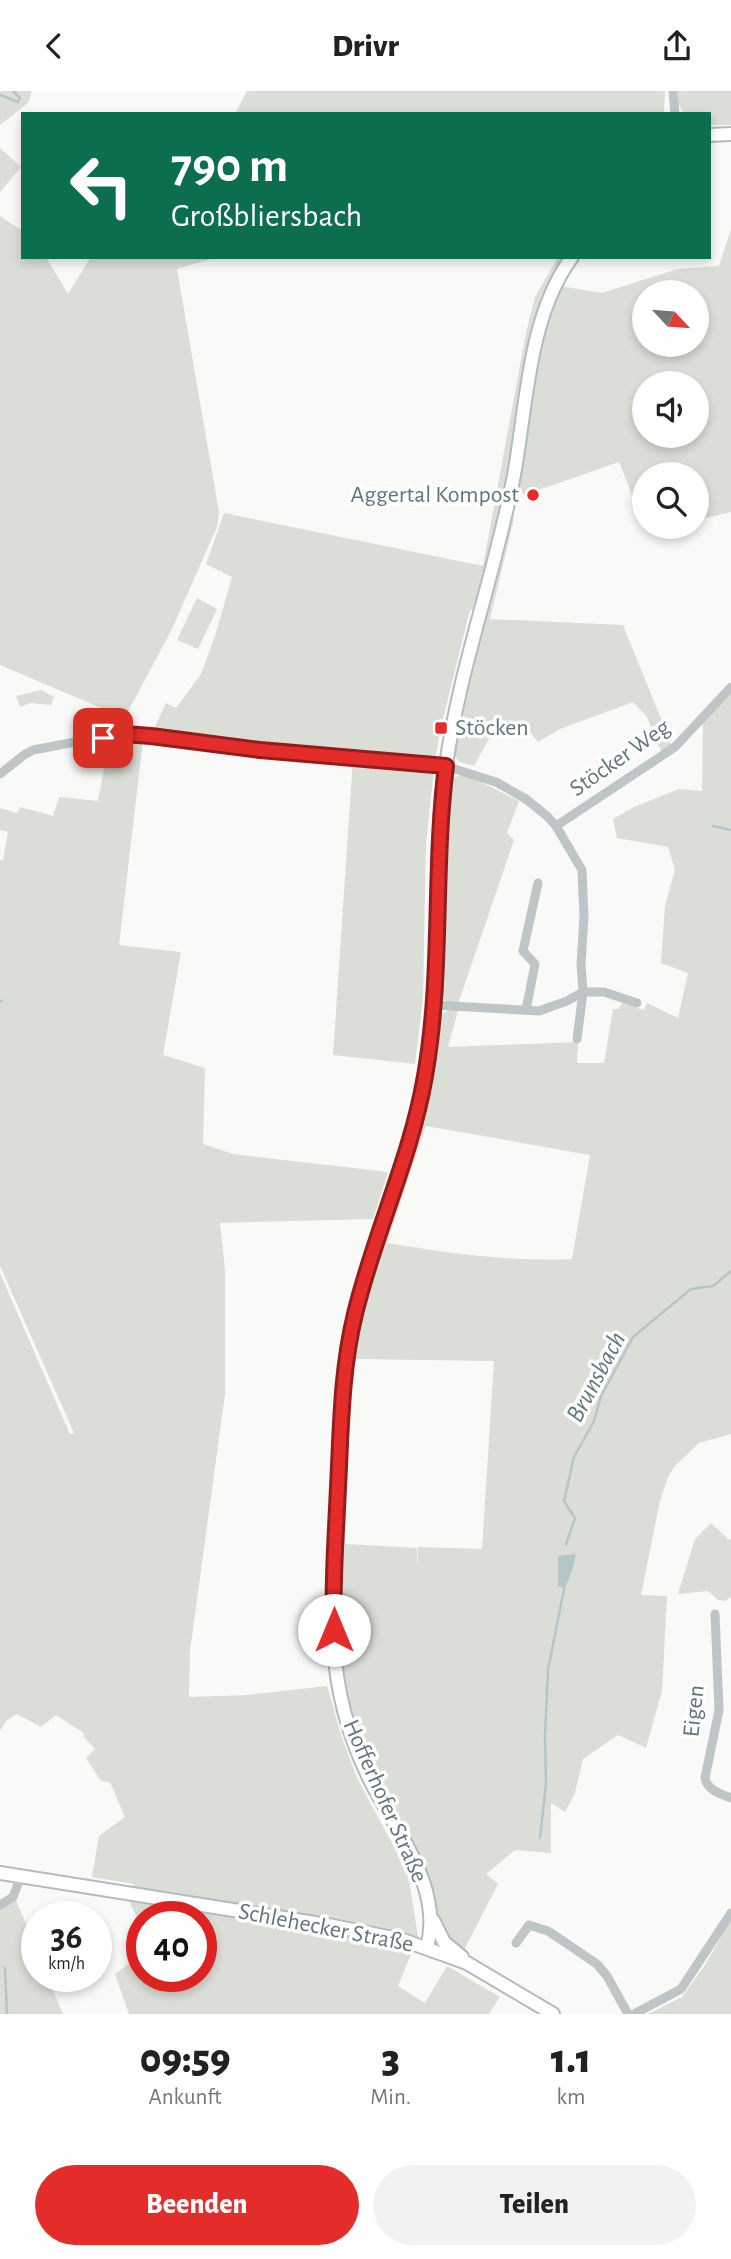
<!DOCTYPE html>
<html lang="de">
<head>
<meta charset="utf-8">
<style>
  body { margin:0; font-family:"Alegreya Sans",sans-serif; background:#f2f2f2; color:#222; height:100vh; display:flex; flex-direction:column; font-size:26px; white-space:nowrap }
  * { box-sizing:border-box; margin:0 }
  p { font-size:23px; color:#767676 }
  .icon { flex:none; width:38px; height:38px; fill:none; stroke:currentColor; stroke-width:2; stroke-linecap:round; stroke-linejoin:round }
  .map { position:relative; height:1923px; overflow:hidden }
  .drawer { display:flex; flex-direction:column; background:#fff; flex:1 }
  .drawer>* { flex:none }
  .guide { position:absolute; left:21px; top:21px; width:690px; height:147px; border-radius:0px; box-shadow:0 4px 10px #0003; background:#0b6e4f; color:#fff; overflow:hidden }
  .needle { width:46px; rotate:116deg }
  .buttons { position:absolute; left:632px; top:189px; display:grid; gap:14px }
  .buttons a { display:grid; place-items:center; width:77px; height:77px; border-radius:50%; background:#fff; box-shadow:0 4px 10px #0003; font-size:35px }
  .speed { position:absolute; left:21px; top:1810px; display:flex; gap:14px; font-size:35px; font-weight:700; text-align:center }
  .speed>* { display:grid; place-content:center; width:91px; height:91px; border-radius:50%; background:#fff; box-shadow:0 4px 10px #0003; line-height:1 }
  .speed small { font-size:18px; font-weight:400 }
  .speed .limit { border:10px solid #d22; background:#fff; color:#111 }
  .pin { position:absolute; display:grid; place-items:center; width:60px; height:60px; color:#fff; margin:-30px; border-radius:14px; box-shadow:0 4px 10px #0006 }
  .me { position:absolute; width:77px; margin:-38px; rotate:0deg; stroke-linejoin:round; filter:drop-shadow(0 0 5px #0008) }
  .turn { display:flex; align-items:center; gap:24px; height:147px; padding:0 35px; font-size:32px }
  .turn .icon { width:91px; height:91px; stroke-width:2.5 }
  .turn b { display:block; font-size:49px; line-height:60px }
  .eta { display:flex; justify-content:space-evenly; align-items:center; height:119px; text-align:center }
  .eta b { font-size:42px; font-weight:800; line-height:49px }
  .button { display:flex; gap:14px; margin-top:auto; padding:14px 35px }
  .button a { flex:1; height:80px; border-radius:42px; background:#e42d2b; color:#fff; font-size:28px; font-weight:800; line-height:80px; text-align:center }
  .button a+a { background:#f2f2f2; color:#222 }
  header { display:flex; justify-content:space-between; align-items:center; height:91px; padding:0 35px; background:#fff; font-size:32px; font-weight:800 }
  .map>svg:first-child { display:block }
  .green { fill:#dbded6; fill-rule:evenodd }
  .water { fill:#b5c6c7 }
  .lines { fill:none; stroke-linecap:round; stroke-linejoin:round }
  .stream { stroke:#b5c6c7; stroke-width:2.5 }
  .secondary-casing { stroke:#b2bbbe; stroke-width:16 }
  .street { stroke:#bdc5c7; stroke-width:9 }
  .secondary { stroke:#fff; stroke-width:12 }
  .route-casing { stroke:#941d1c; stroke-width:18 }
  .route { stroke:#e42d2b; stroke-width:12 }
  .poi-dot { fill:#e42d2b; stroke:#fff; stroke-width:2.5 }
  .labels { text-anchor:middle; dominant-baseline:central; stroke-width:7; stroke-linejoin:round; paint-order:stroke }
  .poi-label { font-size:24px; fill:#5f767c; stroke:#fff; text-anchor:end }
  .street-label { font-size:24px; fill:#5f767c; stroke:#fff }
  .water-label { font-size:26px; font-style:italic; fill:#5f7a7c; stroke:#fff }
</style>
</head>
<body>
<header><svg class="icon" aria-label="back" viewBox="0 0 24 24"><path d="M15 5l-7 7 7 7"/></svg>Drivr<svg class="icon" aria-label="share" viewBox="0 0 24 24"><path d="M12 15V3M7 8l5-5 5 5M5 13v7h14v-7"/></svg></header>
<div class="map">
<svg width="731" height="1923" viewBox="0 0 731 1923">
  <rect width="100%" height="100%" fill="#f9f9f7"/>
  <g class="green">
    <path d="M0,0H32L28,12L0,34Z"/>
    <path d="M247,0H665L664,23H235Z"/>
    <path d="M678,0H731V34H709V23H684L678,12Z"/>
    <path d="M0,57L21,76L0,101Z"/>
    <path d="M0,125L23,140V166H46L68,203L91,166H217L177,178L219,421L217,436L172,538L118,639H114L120,625L0,574Z"/>
    <path d="M731,138V421L697,429L696,383H644V433L619,371L527,403L516,402L545,233L561,195L602,202L677,178L719,175ZM644,201H696V254H644ZM644,292H696V345H644Z"/>
    <path d="M558,166H566L546,200L533,243L496,442L477,520L470,519L443,628H440L437,638L440,641L435,669L217,652L152,642L166,612L176,617L201,583L215,545L232,486L206,473L224,422L483,475L526,242L535,206Z"/>
    <path d="M509,428H514L490,528L623,534L672,655L661,660L647,626L633,611L560,638L538,651L522,631H498L474,675L459,671L454,664L483,528Z"/>
    <path d="M197,507L217,518L198,558L177,549Z"/>
    <path d="M41,599L54,606L51,614L31,612L20,616L16,605Z"/>
    <path d="M731,600V1343L699,1352L675,1375L668,1386L660,1410L641,1504L667,1505L662,1600L646,1657L618,1644L583,1668L575,1702L565,1721L551,1712V1762L515,1759L486,1783L498,1793L464,1859C455,1854 445,1848 441,1838C434,1823 436,1805 430,1790C400,1721 358,1669 346,1591L343,1595L337,1539L350,1266L362,1210L438,928C444,920 448,918 458,919L448,956L578,951L577,972H604L613,918H619L622,912L644,919L647,912L678,927L688,882L661,872L665,815L675,778L668,756L617,747L613,728L634,716L679,698L702,700L703,630ZM426,1035L590,1064L572,1168C510,1171 448,1162 387,1152ZM354,1268L494,1270L482,1458L418,1456V1480L417,1457L345,1453L348,1361Z"/>
    <path d="M143,649L119,854L181,861L163,964L205,977L203,1053L233,1063L388,1081L373,1128L220,1132L225,1179V1303L190,1560L189,1606L248,1604L327,1595L341,1644L357,1687L408,1782L419,1852L411,1863L398,1895L425,1912L447,1875L500,1906L489,1923H129L115,1883L142,1863V1885H201V1825H142V1838L130,1812L134,1793L92,1786L99,1745L125,1726L110,1691L101,1690L86,1667L95,1658L83,1645L84,1642L56,1624L41,1636L17,1623L7,1629L0,1640V1182L70,1343L74,1342L0,1175V769H3L8,741L0,739V717L17,722L20,716L53,725L59,706L98,710L109,650Z"/>
    <path d="M353,668L422,675L434,679L426,753L423,907L415,973L333,964Z"/>
    <path d="M461,684L471,686L519,710L507,742L514,749L458,913C449,913 442,910 439,901L441,787L450,692L453,687Z"/>
    <path d="M711,1432L729,1449L731,1448V1505L726,1510L718,1509L708,1500L678,1503L695,1448Z"/>
    <path d="M11,1797L37,1859V1885H47L63,1923H0V1810L10,1804Z"/>
    <path d="M731,1828V1923H648L682,1906L705,1874Z"/>
  </g>
  <path class="water" d="M576,1463L573,1477L565,1497L558,1495V1465Z"/>
  <g class="lines">
    <g class="stream">
      <path d="M0,4L18,11L20,7L13,0"/>
      <path d="M713,735L731,739"/>
      <path d="M0,910H2"/>
      <path d="M566,1453L575,1427L564,1410L574,1366L594,1330L601,1305L633,1246L691,1198L713,1195L731,1180"/>
      <path d="M540,1747L546,1693L545,1643L548,1579L565,1493"/>
      <path d="M5,1877L7,1923"/>
    </g>
    <g class="secondary-casing">
      <g id="secondary">
        <path d="M709,44L731,43"/>
        <path d="M0,1782L328,1834L403,1849L467,1872L553,1923"/>
        <path d="M433,1829L444,1851L462,1866"/>
        <path d="M427,1856C444,1796 394,1738 369,1687C349,1646 336,1599 334,1553C332,1500 336,1448 338,1395C341,1337 341,1278 355,1221C376,1136 414,1057 428,970C443,874 432,777 445,682C458,580 495,484 514,384C527,313 528,226 572,166"/>
      </g>
    </g>
    <g class="street">
      <path d="M673,0L675,23"/>
      <path d="M0,683L24,664L33,659L118,643L151,645L260,659L353,665L445,675L496,691L526,708L547,725L556,735L582,779L584,826L581,873L583,901L577,948"/>
      <path d="M556,735L675,656L731,596"/>
      <path d="M434,914L539,920L567,910L583,901H604L637,912"/>
      <path d="M526,919L535,873L523,860L538,792"/>
      <path d="M715,1523L719,1619L705,1687C707,1699 721,1703 731,1707"/>
      <path d="M0,1814L13,1806L21,1785"/>
      <path d="M516,1852L529,1834L548,1840L597,1873L607,1885L628,1923"/>
      <path d="M634,1923L681,1898L731,1822"/>
    </g>
    <use href="#secondary" class="secondary"/>
  </g>
  <g class="lines">
    <g class="route-casing">
      <path id="route" d="M103,647L124,643L151,645L260,659L446,675C433,778 443,883 425,985C411,1067 374,1143 355,1223C341,1280 341,1339 338,1396C336,1444 332,1492 334,1539"/>
    </g>
    <use href="#route" class="route"/>
  </g>
  <g class="poi-dot">
    <circle cx="533" cy="404" r="7"/>
    <rect x="434" y="630" width="14" height="14" rx="3.5"/>
  </g>
  <g class="labels">
    <g class="poi-label">
      <text x="519" y="404">Aggertal Kompost</text>
      <text x="455" y="637" text-anchor="start">Stöcken</text>
    </g>
    <g class="street-label">
      <text transform="translate(620 667) rotate(-35)">Stöcker Weg</text>
      <text transform="translate(694 1620) rotate(-84)">Eigen</text>
      <text transform="translate(385 1710) rotate(66)">Hofferhofer Straße</text>
      <text transform="translate(326 1837) rotate(11)">Schlehecker Straße</text>
    </g>
    <g class="water-label">
      <text transform="translate(596 1286) rotate(-62)">Brunsbach</text>
    </g>
  </g>
</svg>
<div class="buttons">
<a><svg class="needle" viewBox="-14 -14 28 28"><path d="M0-13l5 13h-10z" fill="#e53935"/><path d="M0 13l5-13h-10z" fill="#767676"/></svg></a>
<a><svg class="icon" aria-label="sound" viewBox="0 0 24 24"><path d="M4 9h4l5-4v14l-5-4H4zM17 9q2 3 0 6"/></svg></a>
<a><svg class="icon" aria-label="search" viewBox="0 0 24 24"><circle cx="10" cy="10" r="6"/><path d="M15 15l6 6"/></svg></a>
</div>
<div class="speed"><div>36<small>km/h</small></div><div class="limit">40</div></div>
<div class="pin" style="left:103px;top:647px;background:#d93025"><svg class="icon" aria-label="arrive" viewBox="0 0 24 24"><path d="M6 21V4h12l-3 4 3 4H6"/></svg></div>
<svg class="me" style="left:334px;top:1539px" viewBox="-20 -20 40 40"><circle r="19" fill="#fff"/><path d="M0-13L10 11 0 6-10 11z" fill="#e42d2b"/></svg>
<div class="guide">
<div class="turn"><svg class="icon" aria-label="left" viewBox="0 0 24 24"><path d="M17 20v-9H6M10 6l-5 5 5 5"/></svg><div><b>790 m</b>Großbliersbach</div></div>
</div>
</div>
<section class="drawer">
<div class="eta">
<div><b>09:59</b><p>Ankunft</p></div>
<div><b>3</b><p>Min.</p></div>
<div><b>1.1</b><p>km</p></div>
</div>
<div class="button"><a>Beenden</a><a>Teilen</a></div>
</section>
</body>
</html>
